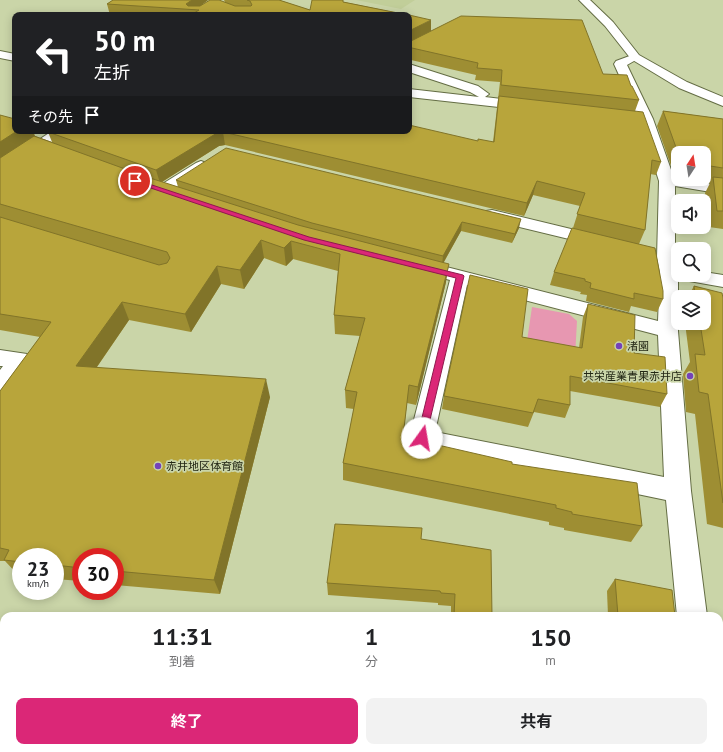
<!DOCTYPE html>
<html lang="ja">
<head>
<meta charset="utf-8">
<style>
  body { margin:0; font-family:"PT Sans","Noto Sans JP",sans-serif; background:#f2f2f2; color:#202124; height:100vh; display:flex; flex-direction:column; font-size:15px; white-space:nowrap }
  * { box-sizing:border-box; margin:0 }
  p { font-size:13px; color:#757577 }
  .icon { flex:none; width:22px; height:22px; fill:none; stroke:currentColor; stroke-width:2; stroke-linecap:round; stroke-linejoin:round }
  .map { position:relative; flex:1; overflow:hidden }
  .drawer { position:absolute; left:0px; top:612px; width:723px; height:140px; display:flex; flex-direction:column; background:#fff; border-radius:12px 12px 0 0; box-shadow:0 2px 10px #0003 }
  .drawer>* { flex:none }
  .banner { position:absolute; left:12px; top:12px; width:400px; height:122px; border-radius:8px; box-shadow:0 2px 10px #0003; background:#202124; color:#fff; overflow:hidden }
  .needle { width:26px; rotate:12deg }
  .controls { position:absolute; left:671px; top:146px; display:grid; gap:8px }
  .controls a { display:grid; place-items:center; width:40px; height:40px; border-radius:8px; background:#fff; box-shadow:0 2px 10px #0003; font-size:20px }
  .speed { position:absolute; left:12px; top:548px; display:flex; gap:8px; font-size:20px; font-weight:700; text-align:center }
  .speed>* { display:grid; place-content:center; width:52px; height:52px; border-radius:50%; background:#fff; box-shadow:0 2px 10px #0003; line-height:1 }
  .speed small { font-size:10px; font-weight:400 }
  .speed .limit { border:6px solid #d22; background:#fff; color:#111 }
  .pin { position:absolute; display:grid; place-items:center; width:34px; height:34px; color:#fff; margin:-17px; border:2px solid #fff; border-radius:50%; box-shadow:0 1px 4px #0007 }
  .me { position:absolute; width:44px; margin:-22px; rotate:13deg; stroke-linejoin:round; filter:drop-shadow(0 0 3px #0008) }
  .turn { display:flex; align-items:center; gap:14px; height:84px; padding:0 16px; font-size:18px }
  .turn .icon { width:52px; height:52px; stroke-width:2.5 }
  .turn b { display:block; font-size:28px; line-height:34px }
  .then { display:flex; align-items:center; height:38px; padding:0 16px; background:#0003; gap:8px; font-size:15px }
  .eta { display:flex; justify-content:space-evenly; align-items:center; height:68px; text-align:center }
  .eta b { font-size:24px; font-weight:700; line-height:28px }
  .action { display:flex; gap:8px; margin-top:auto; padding:8px 16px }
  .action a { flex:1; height:46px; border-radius:8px; background:#db2777; color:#fff; font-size:16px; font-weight:700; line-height:46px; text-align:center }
  .action a+a { background:#f2f2f2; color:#202124 }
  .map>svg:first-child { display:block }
  .built { fill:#c1ce99 }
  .green { fill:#e797b1 }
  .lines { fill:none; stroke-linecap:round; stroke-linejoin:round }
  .lane-casing { stroke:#646d44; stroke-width:2 }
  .street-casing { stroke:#646d44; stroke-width:2 }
  .secondary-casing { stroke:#646d44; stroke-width:2 }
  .lane { fill:#fff; fill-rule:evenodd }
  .street { fill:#fff; fill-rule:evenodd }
  .secondary { fill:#fff; fill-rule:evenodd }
  .wall { fill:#9e8e33 }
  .shaded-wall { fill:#817429 }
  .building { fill:#b8a53b; stroke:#817429 }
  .route { fill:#db2777; stroke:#8e194d }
  .poi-dot { fill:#7442b9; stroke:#cad5a8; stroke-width:1.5 }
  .labels { text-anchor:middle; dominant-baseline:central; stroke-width:3.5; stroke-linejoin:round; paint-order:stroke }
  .poi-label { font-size:11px; fill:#222614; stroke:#cad5a8; text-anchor:start }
</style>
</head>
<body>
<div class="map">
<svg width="723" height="752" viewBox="0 0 723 752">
  <rect width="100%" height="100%" fill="#cad5a8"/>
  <path class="built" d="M356,0H415L401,9Z"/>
  <path class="green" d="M532,307L569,314L577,321L575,357L526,348Z"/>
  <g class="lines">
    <g class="lane-casing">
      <g id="lane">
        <path d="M667,177L723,186V194L663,184L661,181Z"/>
        <path d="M191,748H217L216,752H190Z"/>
      </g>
    </g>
    <g class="street-casing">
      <g id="street">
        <path d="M0,51L15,54V61L0,58Z"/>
        <path d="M635,54L641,57L627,65L653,119L675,181V258L678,275V331L691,491L707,616H677L666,500L421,449L412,446L409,439L450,280L412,270L410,266L412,262L419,260L658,321L660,273L657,258L659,181L639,119L614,64L616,61ZM467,285L658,335L664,477L435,432Z"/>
        <path d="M409,64L478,86L489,94L485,97L527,102L532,103L534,106L532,109L527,110L409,97V89L479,97L470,92L409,72Z"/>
        <path d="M52,131H68L5,176L0,178V166Z"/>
        <path d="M201,161L206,163L209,166L206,169L168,194L162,196L156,194L154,191L156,188L196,163Z"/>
        <path d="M492,210L604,237L607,241L604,245L598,246L486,219L484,215L486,211Z"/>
        <path d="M0,350L27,354L30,360L8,393L0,395V370L3,366H0Z"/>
      </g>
    </g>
    <g class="secondary-casing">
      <g id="secondary">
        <path d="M579,0H590L613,22L639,55L687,82L723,97V106L679,88L631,59L605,26Z"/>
        <path d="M678,271V275H704V272L723,275V287L678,279L676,275Z"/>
        <path d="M723,680V712L719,713V681Z"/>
        <path d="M532,748H577L575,752H530Z"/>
      </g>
    </g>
    <use href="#lane" class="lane"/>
    <use href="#street" class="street"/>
    <use href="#secondary" class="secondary"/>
  </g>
  <g class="wall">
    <path d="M113,0H208L201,5L225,2L224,0H279L310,10L344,2L408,15H110L107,4Z"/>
    <path d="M409,15L431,31L603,74L631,86L639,100L635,111L661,162L656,175L650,174L645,230L639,244L663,299L657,312L631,306L629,312L586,301L587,295L580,294L581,292L550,285L554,272L573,228L580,206L533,195L524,216L225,145L219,146L162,182L178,187L176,180L519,228L512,243L461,231L444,262L446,282L416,405L407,403L403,437L512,464L642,526L631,542L564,530V528L549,525V522L343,480V463L354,409L346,408L345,390L360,336L335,334L334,315L338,271L293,259L286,266L264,258L244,289L221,284L191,332L129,320L97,367L270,397L220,594L115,585V557H81V581L55,579V557H21V576H19L5,561H0V391L40,337L0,330V115L15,131H33L35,136L52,142L48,132L409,131L478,141L493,142L500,82L475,80L476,75L411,60Z"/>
    <path d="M663,111L723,119V229L709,227L705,193L710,183L688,179H704V153H678V177H675L657,126Z"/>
    <path d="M694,286L723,298V528L707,524L695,414L686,412L683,374L690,362L685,323H704V297H688Z"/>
    <path d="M588,304L634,353L667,394L660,407L570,391V405L565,418L534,412L528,427L442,409L444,396L522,337L579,348L583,317Z"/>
    <path d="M421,539L492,616H451V606L438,605V603L328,595L327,583Z"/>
    <path d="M615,579L675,616H608L607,591Z"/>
    <path d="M244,748H384L383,752H243Z"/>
  </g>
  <g class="shaded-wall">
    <path d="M192,0H208L195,10L187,9L186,4Z"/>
    <path d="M431,20V31L409,42V31Z"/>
    <path d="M412,48L411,60L409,62V51Z"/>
    <path d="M17,131H33L36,140L0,164V142Z"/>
    <path d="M223,132L225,145L219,146L160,183L156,170L217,133Z"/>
    <path d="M537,181L533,195L524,216L527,203Z"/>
    <path d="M521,219L519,228L512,243L515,234Z"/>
    <path d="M462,222L461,231L442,265L443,256Z"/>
    <path d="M261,240L264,258L244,289L240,270Z"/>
    <path d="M291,241L293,259L286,266L284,248Z"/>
    <path d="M449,264L446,282L416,405L418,387Z"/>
    <path d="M217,266L221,284L191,332L185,314Z"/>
    <path d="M122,302L129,320L85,384L76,366Z"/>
    <path d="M266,379L270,397L220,594L214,580Z"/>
  </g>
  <g class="building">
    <path d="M113,0H192L186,4L188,6H200L210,0H219L235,6H251L252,5L250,1L247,0H279L310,10L312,0H343V2L408,15H191L199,10L107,4Z"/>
    <path d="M409,15L431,20L409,31Z"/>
    <path d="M461,16L582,20L603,74L627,75L631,86H632L639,100L501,85L502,70L477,68L478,63L412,48L409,51V34V42Z"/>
    <path d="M499,96L643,112L661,162L652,160L645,230L577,214L585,193L537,181L527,203L223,132L217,133L156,170L48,132L409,131V125L478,141V139L494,142Z"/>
    <path d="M663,111L723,119V168L704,165V153H678Z"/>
    <path d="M0,115L15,119V131H17L0,142Z"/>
    <path d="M34,136L150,178L298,225L449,264L418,387L409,385L403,437L512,462V464L637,483L642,526L572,514V512L556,508V505L343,463L357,392L345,390L365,318L334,315L340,254L291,241L284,248L261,240L240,270L217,266L185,314L122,302L76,366L266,379L214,580L115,571V557H81V568L55,565V557H21V562L4,560L9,550L0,548V391L51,322L0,314V217L159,265L167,263L170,258L167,252L0,204V158Z"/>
    <path d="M226,148L521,219L515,234L462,222L443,256L312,223L176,180Z"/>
    <path d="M713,177L723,178V211H717Z"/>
    <path d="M572,228L655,248L663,291V299L634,293V299L590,288L591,283L585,281V279L554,272Z"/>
    <path d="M470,275L528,289L522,337L582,348L588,304L635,315L634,353L665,357L667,394L570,376V405L538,399L533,413L444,396Z"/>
    <path d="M694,286L722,293L723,298V503L708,394L699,392L695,354L705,355L700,323H704V297H695Z"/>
    <path d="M335,524L422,528L421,539L491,550L492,616H454L455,594L441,593L440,591L327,583Z"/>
    <path d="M615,579L672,590L675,616H618Z"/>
    <path d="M244,748H324L283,750L282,752H243Z"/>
  </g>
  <path class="route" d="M133,180H137L309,237L463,275L464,276L425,441L422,443L417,438L456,278L304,240L133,182Z"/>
  <g class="poi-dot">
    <circle cx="619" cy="346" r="4"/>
    <circle cx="690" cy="376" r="4"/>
    <circle cx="158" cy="466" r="4"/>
  </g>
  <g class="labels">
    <g class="poi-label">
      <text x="627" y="346">渚園</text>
      <text x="682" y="376" text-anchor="end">共栄産業青果赤井店</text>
      <text x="166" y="466">赤井地区体育館</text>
    </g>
  </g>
</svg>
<div class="controls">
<a><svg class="needle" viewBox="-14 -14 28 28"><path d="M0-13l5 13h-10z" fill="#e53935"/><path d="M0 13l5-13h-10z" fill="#757577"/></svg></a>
<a><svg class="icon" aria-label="sound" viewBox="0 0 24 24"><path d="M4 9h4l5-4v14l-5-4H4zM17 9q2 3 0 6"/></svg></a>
<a><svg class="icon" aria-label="search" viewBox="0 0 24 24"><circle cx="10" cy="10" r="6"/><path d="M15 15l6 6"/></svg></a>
<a><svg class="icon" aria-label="layers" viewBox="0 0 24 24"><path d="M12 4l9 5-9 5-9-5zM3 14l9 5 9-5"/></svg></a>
</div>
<div class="speed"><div>23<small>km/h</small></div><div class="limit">30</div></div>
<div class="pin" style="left:135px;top:181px;background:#d93025"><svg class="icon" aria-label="arrive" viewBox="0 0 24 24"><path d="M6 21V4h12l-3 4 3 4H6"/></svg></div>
<svg class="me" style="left:422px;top:438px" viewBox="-20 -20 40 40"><circle r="19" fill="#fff"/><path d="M0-13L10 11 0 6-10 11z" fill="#db2777"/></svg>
<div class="banner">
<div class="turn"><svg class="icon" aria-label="left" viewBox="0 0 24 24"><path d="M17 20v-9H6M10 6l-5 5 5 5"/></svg><div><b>50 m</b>左折</div></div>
<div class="then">その先<svg class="icon" aria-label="arrive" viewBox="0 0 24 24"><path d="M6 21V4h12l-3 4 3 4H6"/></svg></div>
</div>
<section class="drawer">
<div class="eta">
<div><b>11:31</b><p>到着</p></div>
<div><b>1</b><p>分</p></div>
<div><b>150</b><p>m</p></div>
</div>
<div class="action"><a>終了</a><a>共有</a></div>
</section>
</div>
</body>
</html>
